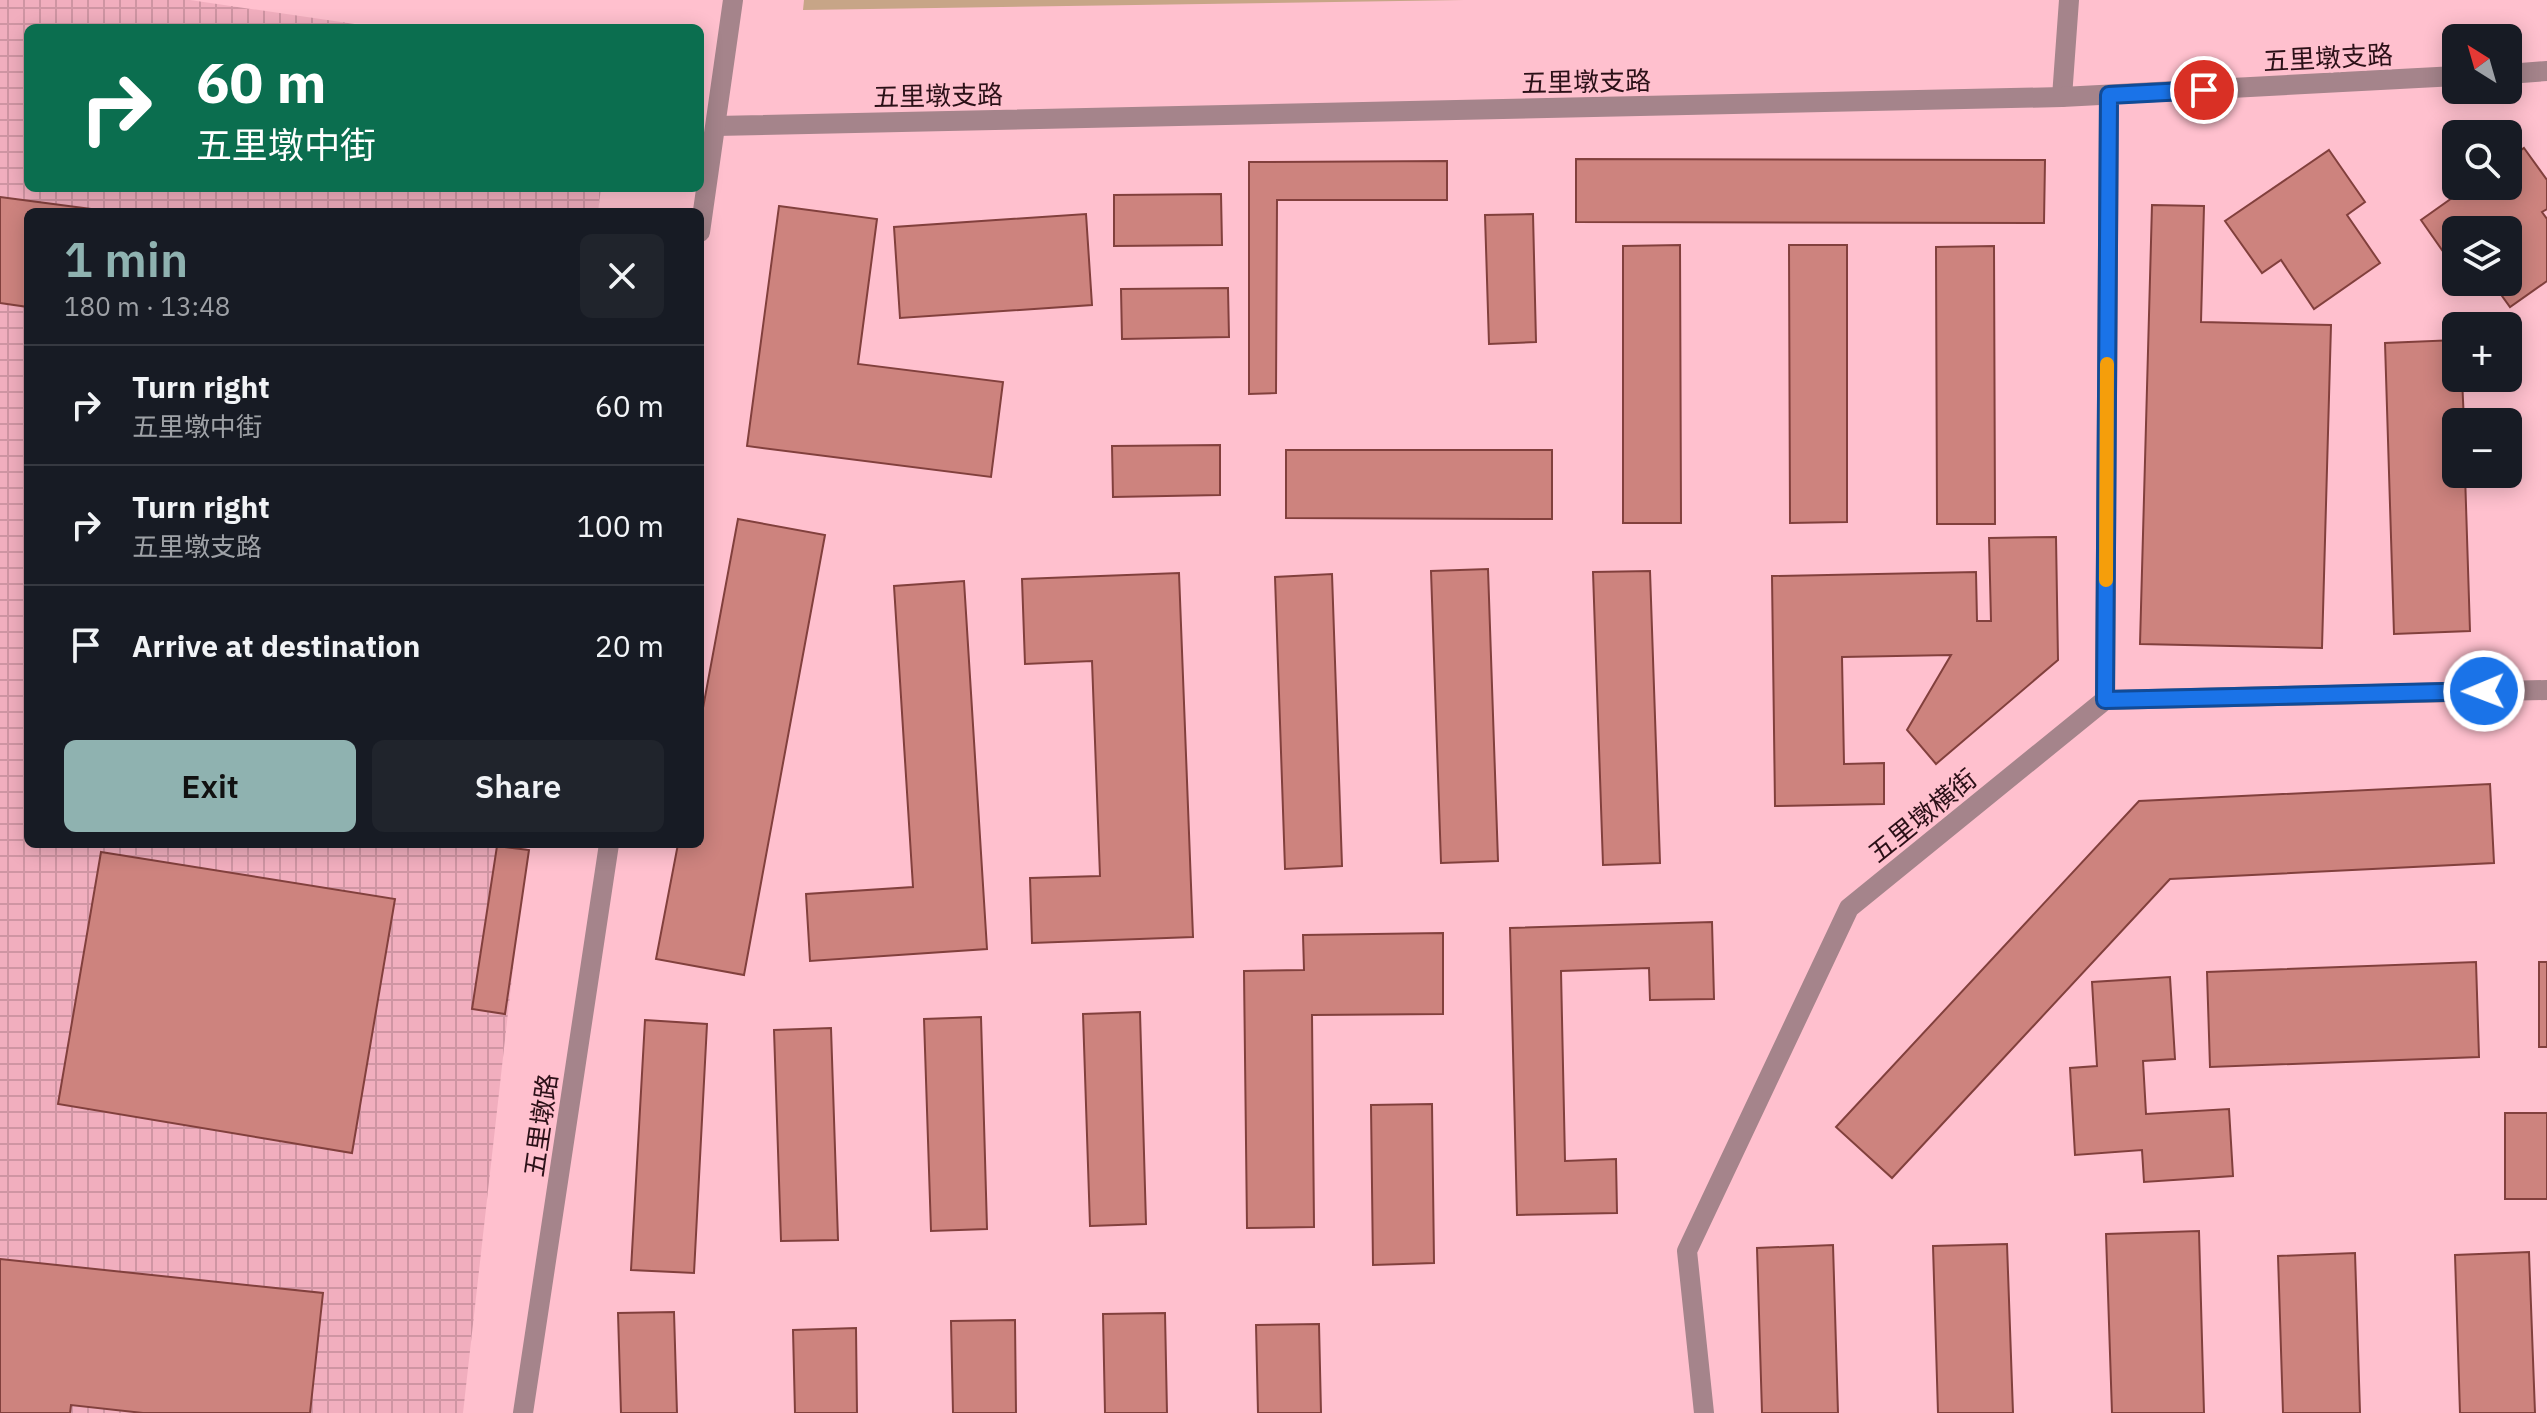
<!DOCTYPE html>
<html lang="en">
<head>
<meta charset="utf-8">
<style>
  body { margin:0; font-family:"IBM Plex Sans","Noto Sans SC",sans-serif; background:#20242c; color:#f1f3f6; height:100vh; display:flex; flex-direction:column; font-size:30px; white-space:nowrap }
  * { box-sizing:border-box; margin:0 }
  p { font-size:26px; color:#9ea1a6 }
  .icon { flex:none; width:44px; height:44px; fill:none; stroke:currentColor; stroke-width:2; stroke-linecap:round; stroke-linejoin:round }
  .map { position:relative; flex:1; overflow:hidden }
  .panel { position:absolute; left:24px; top:208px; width:680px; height:640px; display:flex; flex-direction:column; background:#171b24; border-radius:12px; box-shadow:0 4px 20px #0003 }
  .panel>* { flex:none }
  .banner { position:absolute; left:24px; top:24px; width:680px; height:168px; border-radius:12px; box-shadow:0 4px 20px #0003; background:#0b6e4f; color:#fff; overflow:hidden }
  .needle { width:52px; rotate:323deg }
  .controls { position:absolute; left:2442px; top:24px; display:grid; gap:16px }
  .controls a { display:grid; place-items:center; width:80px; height:80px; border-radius:12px; background:#171b24; box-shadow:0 4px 20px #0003; font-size:40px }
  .pin { position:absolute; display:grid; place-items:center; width:68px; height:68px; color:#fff; margin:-34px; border:4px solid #fff; border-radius:50%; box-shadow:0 2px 8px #0007 }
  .me { position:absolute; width:88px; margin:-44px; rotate:269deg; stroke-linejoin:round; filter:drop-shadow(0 0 6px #0008) }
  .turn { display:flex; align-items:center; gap:28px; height:168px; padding:0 40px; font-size:36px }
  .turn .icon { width:104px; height:104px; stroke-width:2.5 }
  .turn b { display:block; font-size:56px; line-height:68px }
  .round { display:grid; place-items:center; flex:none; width:84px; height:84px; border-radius:12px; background:#20242c }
  .head { display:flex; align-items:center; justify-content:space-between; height:136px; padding:0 40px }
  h1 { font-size:48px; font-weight:600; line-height:60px; color:#8fb2b0 }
  .button { display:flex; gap:16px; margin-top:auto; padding:16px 40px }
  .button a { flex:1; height:92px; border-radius:12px; background:#8fb2b0; color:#111; font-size:32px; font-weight:600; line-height:92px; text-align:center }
  .button a+a { background:#20242c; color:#f1f3f6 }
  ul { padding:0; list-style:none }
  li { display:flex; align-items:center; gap:24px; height:120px; padding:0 40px; border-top:2px solid #363941 }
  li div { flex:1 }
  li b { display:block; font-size:30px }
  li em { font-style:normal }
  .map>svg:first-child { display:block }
  .industrial { fill:url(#industrial-grid) }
  .pitch { fill:#c7a587 }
  .building { fill:#cd837e; stroke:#82403d; stroke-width:2 }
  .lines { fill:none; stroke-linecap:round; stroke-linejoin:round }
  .minor { stroke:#a5848b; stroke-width:20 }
  .route-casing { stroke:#114b97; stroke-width:20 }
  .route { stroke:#1a73e8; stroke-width:14 }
  .slow { stroke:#f59e0b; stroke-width:14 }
  .labels { text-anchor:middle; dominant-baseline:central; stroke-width:7; stroke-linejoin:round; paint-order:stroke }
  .street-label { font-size:26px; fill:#2b1017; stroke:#ffc0ce }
</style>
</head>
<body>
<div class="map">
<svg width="2547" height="1413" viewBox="0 0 2547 1413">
  <defs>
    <pattern id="industrial-grid" width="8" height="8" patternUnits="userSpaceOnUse" patternTransform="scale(2)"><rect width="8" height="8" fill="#f1aebe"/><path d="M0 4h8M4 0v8" fill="none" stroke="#cf95a3"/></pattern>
  </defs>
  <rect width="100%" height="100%" fill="#ffc0ce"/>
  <path class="industrial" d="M0,0H190L382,28H28V188H601L598,212H28V844H527L463,1413H0Z"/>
  <path class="pitch" d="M804,0H1464L803,10Z"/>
  <g class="building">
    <path d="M2524,148L2547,180V209L2542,212L2547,219V281L2510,307L2492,282H2508V230H2456V270L2421,220L2469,186H2508V159Z"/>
    <path d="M2329,150L2365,202L2347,215L2380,263L2314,309L2281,260L2262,273L2225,221Z"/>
    <path d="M1576,159L2045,160L2044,223L1576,222Z"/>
    <path d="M1447,161V200H1277L1276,393L1249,394V162Z"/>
    <path d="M1221,194L1222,245L1114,246V195Z"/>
    <path d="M0,197L114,212H28V307L0,303Z"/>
    <path d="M2152,205L2204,206L2201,322L2331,325L2322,648L2140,644Z"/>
    <path d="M779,206L877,219L858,364L1003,382L991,477L747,446Z"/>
    <path d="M1086,214L1092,305L900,318L894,227Z"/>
    <path d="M1533,214L1536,342L1489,344L1485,215Z"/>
    <path d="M1680,245L1681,523H1623V246Z"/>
    <path d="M1789,245H1847V522L1790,523Z"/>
    <path d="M1994,246L1995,524H1937L1936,247Z"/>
    <path d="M1228,288L1229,337L1122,339L1121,289Z"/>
    <path d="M2456,340V378H2462L2464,422H2456V474H2465L2470,631L2394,634L2385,343Z"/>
    <path d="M1220,445V495L1113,497L1112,446Z"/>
    <path d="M1286,450H1552V519L1286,518Z"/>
    <path d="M738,519L825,535L744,975L656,959L678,844H700V724Z"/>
    <path d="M2056,537L2058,660L1936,764L1907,730L1951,655L1842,657L1844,764L1884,763V804L1775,806L1772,576L1976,572L1977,621H1991L1989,538Z"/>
    <path d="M1488,569L1498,861L1441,863L1431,571Z"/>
    <path d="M1650,571L1660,863L1603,865L1593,572Z"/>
    <path d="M1179,573L1193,937L1032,943L1030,878L1100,876L1092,661L1025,664L1022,579Z"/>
    <path d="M1332,574L1342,866L1285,869L1275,577Z"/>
    <path d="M964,581L987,949L810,961L806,894L913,887L894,586Z"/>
    <path d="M2490,784L2494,863L2170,879L1892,1178L1836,1127L2139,801Z"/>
    <path d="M497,846L529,850L505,1014L472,1009Z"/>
    <path d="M101,852L395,899L352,1153L58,1104Z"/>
    <path d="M1712,922L1714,999L1650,1000L1649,968L1561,971L1565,1161L1616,1159L1617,1213L1517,1215L1510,928Z"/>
    <path d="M1443,933V1014L1312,1015L1314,1227L1247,1228L1244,971L1304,970L1303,935Z"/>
    <path d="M2476,962L2479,1057L2210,1067L2207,972Z"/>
    <rect x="2539" y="962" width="8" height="85"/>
    <path d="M2170,977L2175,1059L2143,1061L2146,1114L2229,1109L2233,1176L2144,1182L2142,1150L2075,1155L2070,1068L2097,1066L2092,982Z"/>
    <path d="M1140,1012L1146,1224L1090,1226L1083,1014Z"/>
    <path d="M981,1017L987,1229L931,1231L924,1019Z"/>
    <path d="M645,1020L707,1024L694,1273L631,1270Z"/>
    <path d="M831,1028L838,1240L781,1241L774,1030Z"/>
    <path d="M1432,1104L1434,1263L1373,1265L1371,1105Z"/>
    <rect x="2505" y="1113" width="42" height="86"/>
    <path d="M2199,1231L2204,1413H2112L2106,1234Z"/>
    <path d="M2007,1244L2013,1413H1938L1933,1246Z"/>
    <path d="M1833,1245L1838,1413H1762L1757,1248Z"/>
    <path d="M2529,1252L2535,1413H2460L2455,1255Z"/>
    <path d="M2355,1253L2360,1413H2283L2278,1256Z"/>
    <path d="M0,1259L323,1293L310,1413H143L71,1405L70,1413H0Z"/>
    <path d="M674,1312L677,1413H621L618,1313Z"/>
    <path d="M1165,1313L1167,1413H1105L1103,1314Z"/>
    <path d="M1015,1320L1016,1413H953L951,1321Z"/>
    <path d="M1319,1324L1321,1413H1258L1256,1325Z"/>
    <path d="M856,1328L857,1413H795L793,1330Z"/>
  </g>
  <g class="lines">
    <g class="minor">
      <path d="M2508,74L2547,71"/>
      <path d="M2062,97L2069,0"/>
      <path d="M716,126L2062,97L2456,76"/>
      <path d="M700,232L733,0"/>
      <path d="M2105,700L2109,95"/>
      <path d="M523,1413L609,844"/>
      <path d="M1704,1413L1687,1251L1849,908L2105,700L2547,690"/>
    </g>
  </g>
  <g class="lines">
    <g class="route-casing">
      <path id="route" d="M2204,90L2109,95L2105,700L2484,691"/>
    </g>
    <use href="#route" class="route"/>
    <path class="slow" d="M2106,580L2107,364"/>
  </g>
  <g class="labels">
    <g class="street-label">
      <text transform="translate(2328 57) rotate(-3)">五里墩支路</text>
      <text transform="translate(1586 81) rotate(-1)">五里墩支路</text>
      <text transform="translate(938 95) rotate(-1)">五里墩支路</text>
      <text transform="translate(1922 815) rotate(-39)">五里墩横街</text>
      <text transform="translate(540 1125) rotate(-82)">五里墩路</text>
    </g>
  </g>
</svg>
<div class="controls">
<a><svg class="needle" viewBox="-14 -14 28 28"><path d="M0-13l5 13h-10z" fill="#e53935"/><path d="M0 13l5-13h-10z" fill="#9ea1a6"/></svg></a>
<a><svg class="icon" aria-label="search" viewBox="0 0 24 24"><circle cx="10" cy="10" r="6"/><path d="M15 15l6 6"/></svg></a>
<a><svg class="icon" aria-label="layers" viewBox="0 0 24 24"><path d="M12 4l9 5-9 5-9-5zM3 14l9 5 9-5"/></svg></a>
<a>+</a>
<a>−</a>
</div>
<div class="pin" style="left:2204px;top:90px;background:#d93025"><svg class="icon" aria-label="arrive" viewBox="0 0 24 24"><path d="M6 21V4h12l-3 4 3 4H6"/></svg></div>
<svg class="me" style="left:2484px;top:691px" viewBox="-20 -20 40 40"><circle r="17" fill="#1a73e8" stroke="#fff" stroke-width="3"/><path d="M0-11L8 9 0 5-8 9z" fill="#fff"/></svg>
<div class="banner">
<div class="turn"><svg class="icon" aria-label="right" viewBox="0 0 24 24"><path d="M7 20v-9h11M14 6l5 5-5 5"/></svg><div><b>60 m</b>五里墩中街</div></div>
</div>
<section class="panel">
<div class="head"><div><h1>1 min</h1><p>180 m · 13:48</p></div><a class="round"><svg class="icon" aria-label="close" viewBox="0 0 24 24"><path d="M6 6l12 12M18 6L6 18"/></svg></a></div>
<ul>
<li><svg class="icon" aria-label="right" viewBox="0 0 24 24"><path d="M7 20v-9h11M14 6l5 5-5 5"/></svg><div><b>Turn right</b><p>五里墩中街</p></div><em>60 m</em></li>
<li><svg class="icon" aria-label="right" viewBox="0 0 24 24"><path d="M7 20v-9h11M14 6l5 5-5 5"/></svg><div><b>Turn right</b><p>五里墩支路</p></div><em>100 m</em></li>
<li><svg class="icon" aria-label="arrive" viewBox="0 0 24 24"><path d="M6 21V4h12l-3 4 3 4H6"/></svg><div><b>Arrive at destination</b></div><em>20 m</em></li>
</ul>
<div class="button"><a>Exit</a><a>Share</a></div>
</section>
</div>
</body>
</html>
